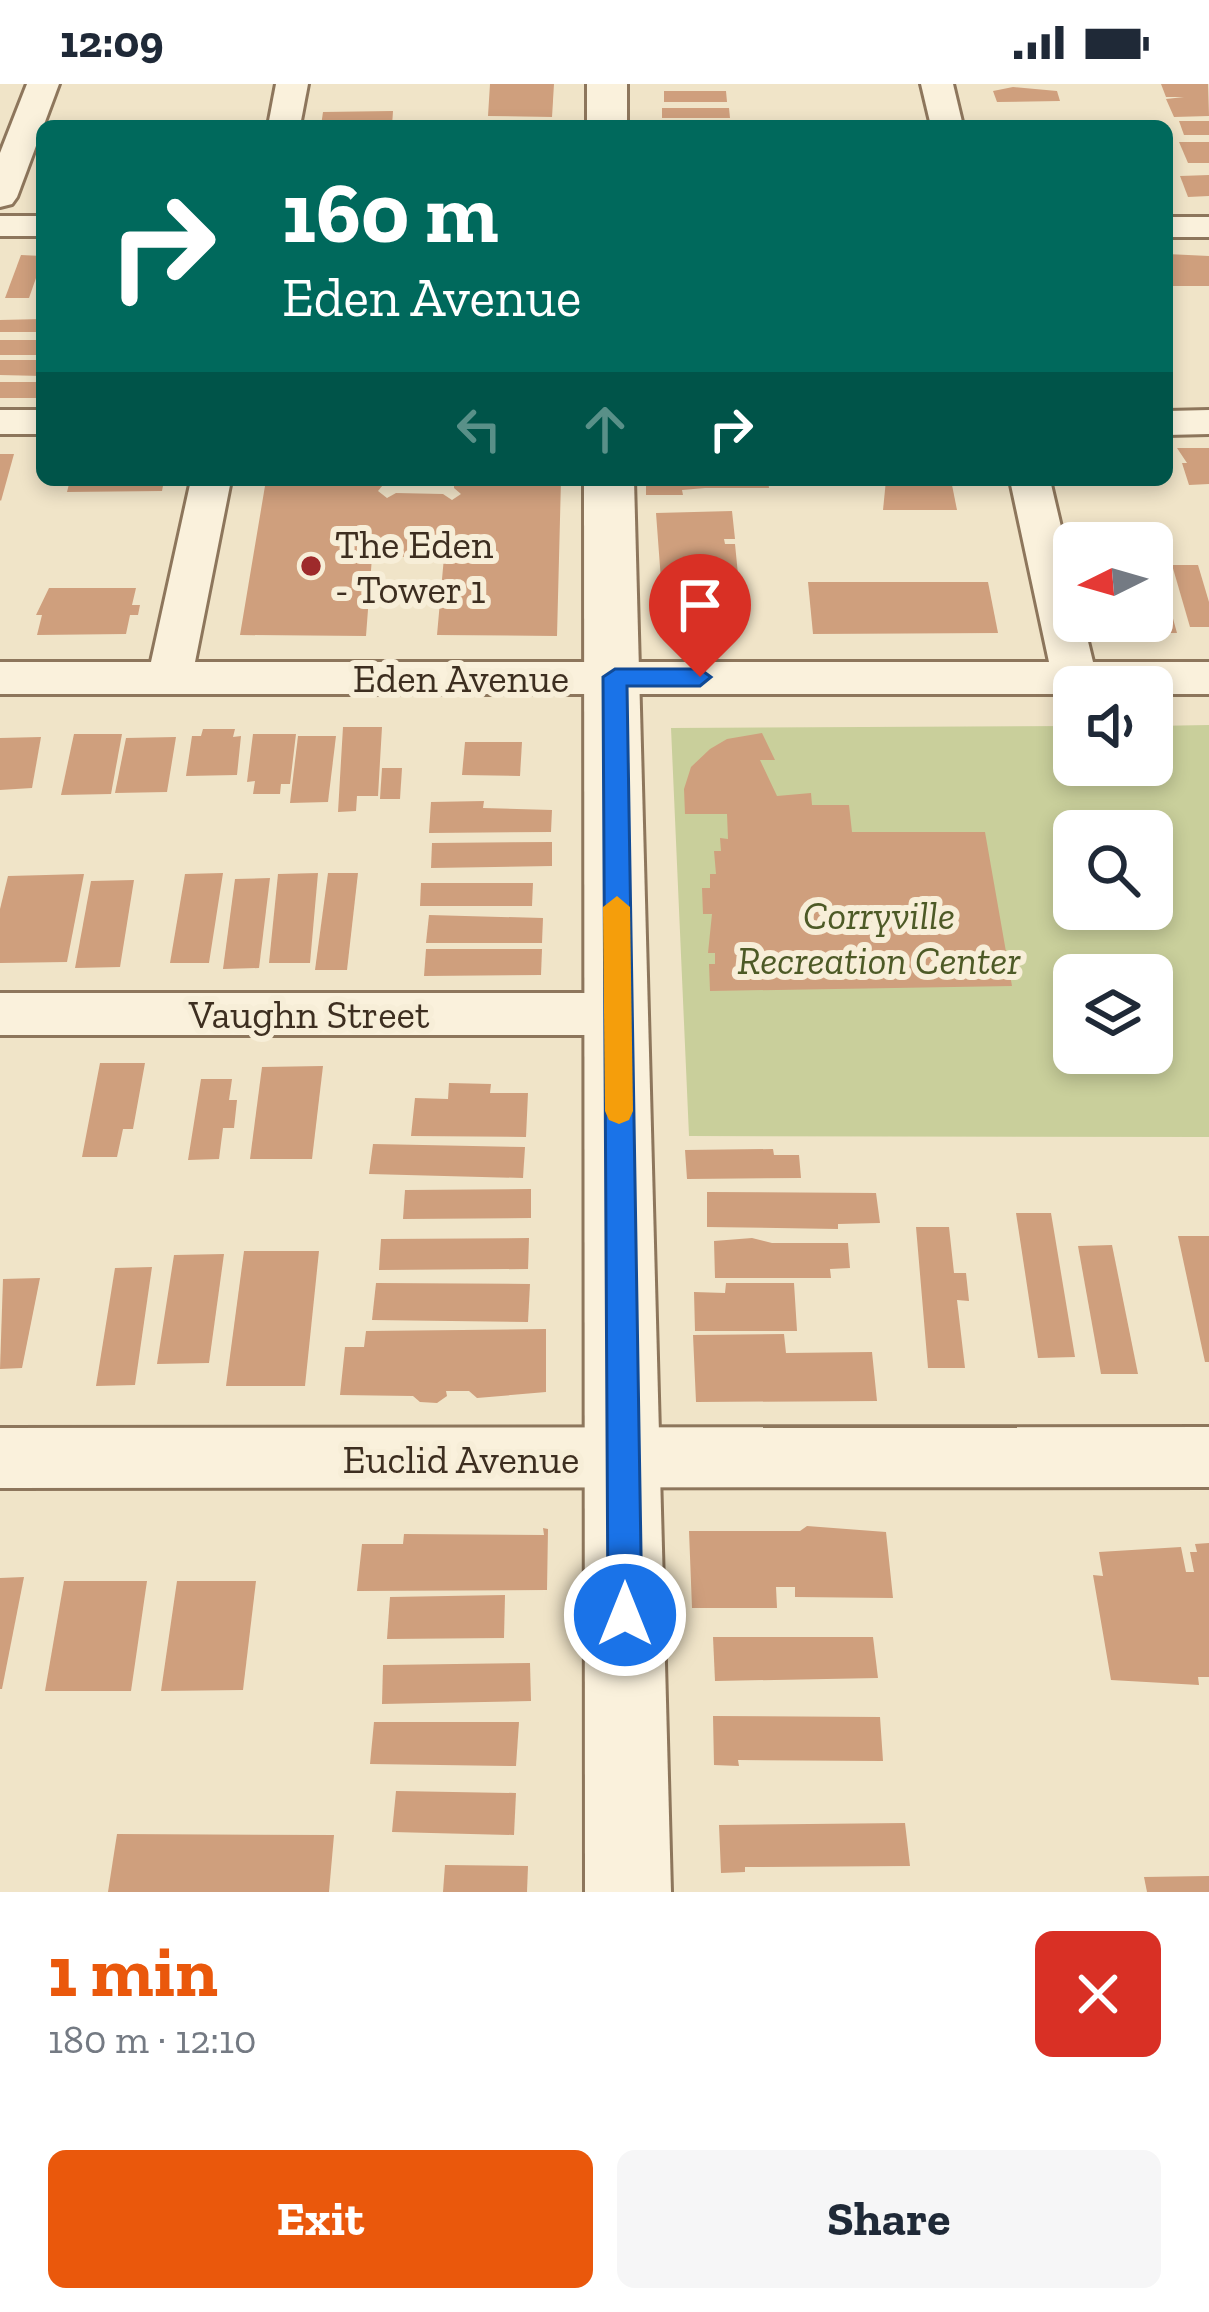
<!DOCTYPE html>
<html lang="en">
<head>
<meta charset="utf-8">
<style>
  body { margin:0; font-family:"Zilla Slab",serif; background:#f6f6f7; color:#1f2937; height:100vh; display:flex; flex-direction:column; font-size:45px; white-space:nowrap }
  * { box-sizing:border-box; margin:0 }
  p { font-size:39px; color:#747a83 }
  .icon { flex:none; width:66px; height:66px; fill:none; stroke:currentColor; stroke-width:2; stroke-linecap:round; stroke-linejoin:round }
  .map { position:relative; height:1808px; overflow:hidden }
  .panel { display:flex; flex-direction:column; background:#fff; flex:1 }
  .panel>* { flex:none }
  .banner { position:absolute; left:36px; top:36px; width:1137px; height:366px; border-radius:18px; box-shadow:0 6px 18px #0003; background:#00695c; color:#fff; overflow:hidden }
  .needle { width:78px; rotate:265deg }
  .controls { position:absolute; left:1053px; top:438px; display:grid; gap:24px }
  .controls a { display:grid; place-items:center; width:120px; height:120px; border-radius:18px; background:#fff; box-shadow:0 6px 18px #0003; font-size:60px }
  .pin { position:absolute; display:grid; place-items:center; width:102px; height:102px; color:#fff; margin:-123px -51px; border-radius:50% 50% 50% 0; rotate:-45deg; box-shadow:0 0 12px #0007 }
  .pin .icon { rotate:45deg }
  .me { position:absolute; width:132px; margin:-66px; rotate:0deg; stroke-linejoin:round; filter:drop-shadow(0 0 9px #0008) }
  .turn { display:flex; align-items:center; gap:42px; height:252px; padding:0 48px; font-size:54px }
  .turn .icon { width:156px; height:156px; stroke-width:2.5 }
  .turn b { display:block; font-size:84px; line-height:102px }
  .lanes { display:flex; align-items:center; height:114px; padding:0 48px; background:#0003; justify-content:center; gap:60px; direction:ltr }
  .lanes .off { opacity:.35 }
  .round { display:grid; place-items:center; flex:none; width:126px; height:126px; border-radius:18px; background:#f6f6f7 }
  .summary { display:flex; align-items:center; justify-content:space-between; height:204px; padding:0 48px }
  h1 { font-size:72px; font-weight:700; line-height:90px; color:#ea580c }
  .button { display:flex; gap:24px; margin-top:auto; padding:24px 48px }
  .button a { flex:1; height:138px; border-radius:18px; background:#ea580c; color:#fff; font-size:48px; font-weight:700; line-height:138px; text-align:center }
  .button a+a { background:#f6f6f7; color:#1f2937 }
  .status { display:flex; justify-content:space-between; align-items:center; height:84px; padding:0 60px; background:#fff; direction:ltr }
  .status svg { height:33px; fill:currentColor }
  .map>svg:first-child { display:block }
  .green { fill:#c9cf9b; fill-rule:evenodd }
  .building { fill:#cf9f7d }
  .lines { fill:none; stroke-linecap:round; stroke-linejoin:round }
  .minor-casing { stroke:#8d765c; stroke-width:6 }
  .tertiary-casing { stroke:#8d765c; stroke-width:6 }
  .minor { fill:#faf1dc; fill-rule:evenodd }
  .tertiary { fill:#faf1dc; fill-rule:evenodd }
  .route { fill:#1a73e8; stroke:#114b97; stroke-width:3 }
  .slow { fill:#f59e0b }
  .poi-dot { fill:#9e2a2b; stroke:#f7eed8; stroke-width:4.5 }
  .labels { text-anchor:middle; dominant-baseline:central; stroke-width:12; stroke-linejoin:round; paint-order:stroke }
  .poi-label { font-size:39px; fill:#3d2e20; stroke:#f7eed8; text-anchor:start }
  .street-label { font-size:39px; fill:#3d2e20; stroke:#f7eed8 }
  .park-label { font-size:39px; font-style:italic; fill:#4d5a26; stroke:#f7eed8 }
</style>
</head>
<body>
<div class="status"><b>12:09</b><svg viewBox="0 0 49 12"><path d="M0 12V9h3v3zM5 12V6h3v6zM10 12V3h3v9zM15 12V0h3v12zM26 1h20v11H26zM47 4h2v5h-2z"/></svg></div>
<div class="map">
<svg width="1209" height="1808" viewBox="0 0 1209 1808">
  <rect width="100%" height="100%" fill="#f0e4c8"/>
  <path class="green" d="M1209,641V1053L689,1052L671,644L1074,642V681H1152V642ZM1074,747H1152V825H1074ZM1074,891H1152V969H1074Z"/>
  <g class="building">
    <path d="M490,0H554L552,33L488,32Z"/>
    <path d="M1161,0H1208L1209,32L1174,33L1166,15L1184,13H1166Z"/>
    <path d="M1013,3L1057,7L1060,17L997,18L993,7Z"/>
    <path d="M664,7H726L727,18H664Z"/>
    <path d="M662,24H729L730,34H662Z"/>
    <path d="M393,27L392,42H321L323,28Z"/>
    <path d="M1179,37H1209V51H1184Z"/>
    <path d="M1179,58H1209V79H1188Z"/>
    <path d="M1209,91V112L1188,113L1180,92Z"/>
    <path d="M1167,170L1209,172V202H1171Z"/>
    <path d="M21,171L42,172V177L29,214H5Z"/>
    <path d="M42,235V248H0V236Z"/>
    <rect x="0" y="256" width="42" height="15"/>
    <path d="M0,276H42V292L0,291Z"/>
    <rect x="0" y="298" width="42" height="16"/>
    <path d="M1177,364H1209V400L1189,401L1182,379H1187Z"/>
    <path d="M0,370H14L1,417L0,416Z"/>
    <path d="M70,396H164L162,407L67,408Z"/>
    <path d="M266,396H387L378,407L387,414L396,409L443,410L452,416L461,410L454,404V396H561L557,552L437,551L444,473H372L366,552L240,551Z"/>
    <path d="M646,396H768L769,404H705L682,406L683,411H646Z"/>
    <path d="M886,396H951L957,426H883Z"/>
    <path d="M732,427L735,455H724L725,460H735L739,501H734L733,513L740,548L665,550L656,429Z"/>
    <path d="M1157,477L1177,549H1150L1148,542L1146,537H1152V478Z"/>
    <path d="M1172,481H1198L1209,518V543H1190Z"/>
    <path d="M808,498H988L998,549L813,550Z"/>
    <path d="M49,504H136L132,521H140L138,531H130L126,550L37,551L42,531H36Z"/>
    <path d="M343,643H382L378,712H357L356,727L338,728Z"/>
    <path d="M203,645H235L233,653L241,652L237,691L186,692L192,652H201Z"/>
    <path d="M762,649L775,676H760L777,712L811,709L812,721H849L852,748H985L1012,902L710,907L709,880H715V869H708L712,830H703L702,804H710V790H716L714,767H721L720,754L728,755L727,730H685L684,705L691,683L710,665L727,655Z"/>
    <path d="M74,650H122L111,710L61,711Z"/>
    <path d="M253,650H296L290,700H281L280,710H253L255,697L247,698Z"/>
    <path d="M298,652H336L328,718L290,719Z"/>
    <path d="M41,653L32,704L0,706V654Z"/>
    <path d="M176,653L167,708L115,709L126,654Z"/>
    <path d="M465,658H522L520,692L462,691Z"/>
    <path d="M382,684H402L400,715H380Z"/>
    <path d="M484,717L483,724L552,726L551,748L429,749L431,718Z"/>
    <path d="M552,758V782L431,784L432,759Z"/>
    <path d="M223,789L209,879H170L185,790Z"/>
    <path d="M318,789L310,879H269L278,790Z"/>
    <path d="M328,789H358L347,886H315Z"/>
    <path d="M84,790L67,878L0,879V825L8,792Z"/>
    <path d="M270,794L259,884L223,885L235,795Z"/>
    <path d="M134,796L120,883L75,884L91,797Z"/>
    <path d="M421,799H533L532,822H420Z"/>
    <path d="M429,831L543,834L542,859H426Z"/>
    <path d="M426,865H542L541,891L424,892Z"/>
    <path d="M100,979H145L133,1045H123L117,1073H82Z"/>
    <path d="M323,982L312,1075H250L262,983Z"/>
    <path d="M201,995H232L229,1016H237L234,1044H223L219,1075L188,1076Z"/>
    <path d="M449,999L491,1000L490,1009H528L526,1053L411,1052L415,1014L448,1015Z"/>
    <path d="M373,1060L525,1063L523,1094L369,1090Z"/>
    <path d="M773,1065L774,1071H799L801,1094L687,1095L685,1066Z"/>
    <path d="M531,1105V1134L403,1135L405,1106Z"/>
    <path d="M707,1108L876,1109L880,1139L838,1140V1145L707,1143Z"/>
    <path d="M1016,1129H1051L1075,1273L1038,1274Z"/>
    <path d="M916,1143H949L954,1189H966L969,1217L957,1216L965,1284H928Z"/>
    <path d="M1178,1152H1209V1278H1205Z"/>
    <path d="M529,1154L528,1185L379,1186L381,1155Z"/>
    <path d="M752,1154L772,1159H848L850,1184L830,1185L831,1194H715L714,1157Z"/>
    <path d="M1112,1161L1138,1290H1101L1078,1162Z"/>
    <path d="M244,1167H319L305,1302H226Z"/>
    <path d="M224,1170L209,1279L157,1280L174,1171Z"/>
    <path d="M152,1183L135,1301L96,1302L115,1184Z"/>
    <path d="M40,1194L22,1284L0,1285L3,1195Z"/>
    <path d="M376,1199L530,1200L528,1238L372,1236Z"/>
    <path d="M726,1199H794L797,1247H695L694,1208L725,1209Z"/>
    <path d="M546,1245V1308L477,1314L469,1307H446L447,1312L437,1319L420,1318L413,1312L340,1311L345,1263H364L366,1247Z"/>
    <path d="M784,1250L786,1269L872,1268L877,1317L696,1318L693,1251Z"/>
    <path d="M807,1442L886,1448L893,1514L795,1513V1503H776L777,1524H692L689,1447H800Z"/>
    <path d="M543,1444L548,1445L547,1506L357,1507L362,1460H403L404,1450L544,1451Z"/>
    <path d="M1209,1459V1593H1198L1199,1601L1111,1596L1093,1491L1103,1492L1099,1468L1181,1463L1186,1488H1194L1190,1468H1197L1195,1460Z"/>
    <path d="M24,1493L2,1605H0V1494Z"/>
    <path d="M64,1497H147L131,1607H45Z"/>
    <path d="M177,1497H256L243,1606L161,1607Z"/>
    <path d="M505,1511L504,1554L387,1555L390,1513Z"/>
    <path d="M713,1553H873L878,1594L715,1597Z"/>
    <path d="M530,1579L531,1617L382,1620L383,1581Z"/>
    <path d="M713,1632L880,1633L883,1677L738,1676L739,1682L714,1681Z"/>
    <path d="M374,1638H519L516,1682L370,1680Z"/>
    <path d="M396,1707L516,1709L514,1751L392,1748Z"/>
    <path d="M905,1739L910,1782L745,1783V1788L721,1789L719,1741Z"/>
    <path d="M117,1750L334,1751L329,1808H108Z"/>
    <path d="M445,1781L528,1782L527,1808H443Z"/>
    <path d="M1209,1792V1808H1147L1144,1793Z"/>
  </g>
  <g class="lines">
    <g class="minor-casing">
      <g id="minor">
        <path d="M27,0H59L17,113L12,120L0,123V69Z"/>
        <path d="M276,0H308L300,42H268Z"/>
        <path d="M921,0H953L963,42H931Z"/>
        <rect x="0" y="132" width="42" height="20"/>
        <rect x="1167" y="133" width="42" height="20"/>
        <rect x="0" y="326" width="42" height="24"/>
        <path d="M1209,326V350L1167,351V327Z"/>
        <path d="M191,396H231L195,578H1049L1010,396H1050L1074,498V537H1083L1093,578H1209V610H1152V603H1074V610H0V578H151Z"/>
        <path d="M0,909H618L636,915L644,930L636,945L618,951H0Z"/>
        <path d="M1209,1343V1403L0,1404V1344Z"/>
      </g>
    </g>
    <g class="tertiary-casing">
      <g id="tertiary">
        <rect x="587" y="0" width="40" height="42"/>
        <path d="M584,396H634L671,1808H585Z"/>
      </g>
    </g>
    <use href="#minor" class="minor"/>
    <use href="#tertiary" class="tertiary"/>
  </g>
  <path class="route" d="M615,585H700L711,593L700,602H627L642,1531L637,1543L625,1548L613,1543L608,1531L603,593Z"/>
  <path class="slow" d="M617,812L630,823L633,1027L629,1036L619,1040L609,1036L605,1027L603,823Z"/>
  <circle class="poi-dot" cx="311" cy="482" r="12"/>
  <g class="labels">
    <g class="poi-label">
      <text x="335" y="460">The Eden<tspan x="335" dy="45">- Tower 1</tspan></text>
    </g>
    <g class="street-label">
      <text x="461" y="594">Eden Avenue</text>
      <text x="309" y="930">Vaughn Street</text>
      <text x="461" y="1375">Euclid Avenue</text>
    </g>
    <g class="park-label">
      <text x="879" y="831">Corryville<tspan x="879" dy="45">Recreation Center</tspan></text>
    </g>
  </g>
</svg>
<div class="controls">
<a><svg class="needle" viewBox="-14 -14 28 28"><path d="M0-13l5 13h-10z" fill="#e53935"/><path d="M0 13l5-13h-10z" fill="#747a83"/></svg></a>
<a><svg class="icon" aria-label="sound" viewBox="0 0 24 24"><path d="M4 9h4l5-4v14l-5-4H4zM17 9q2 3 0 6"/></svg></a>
<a><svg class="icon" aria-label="search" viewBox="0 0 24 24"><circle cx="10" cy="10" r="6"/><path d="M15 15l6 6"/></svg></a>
<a><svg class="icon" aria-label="layers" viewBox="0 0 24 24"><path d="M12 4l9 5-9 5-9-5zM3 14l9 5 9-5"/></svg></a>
</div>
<div class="pin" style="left:700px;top:593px;background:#d93025"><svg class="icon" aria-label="arrive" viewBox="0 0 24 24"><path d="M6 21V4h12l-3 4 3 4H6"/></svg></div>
<svg class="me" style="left:625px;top:1531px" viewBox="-20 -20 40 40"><circle r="17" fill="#1a73e8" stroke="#fff" stroke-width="3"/><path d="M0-11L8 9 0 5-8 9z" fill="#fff"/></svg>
<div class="banner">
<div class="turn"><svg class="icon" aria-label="right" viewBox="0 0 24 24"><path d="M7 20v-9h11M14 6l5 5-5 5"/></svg><div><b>160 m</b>Eden Avenue</div></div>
<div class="lanes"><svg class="icon off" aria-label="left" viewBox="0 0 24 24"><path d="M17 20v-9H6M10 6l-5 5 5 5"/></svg><svg class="icon off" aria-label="ahead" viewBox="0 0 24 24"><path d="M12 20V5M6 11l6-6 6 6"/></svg><svg class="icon" aria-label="right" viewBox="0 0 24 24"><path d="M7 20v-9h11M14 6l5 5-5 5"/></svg></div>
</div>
</div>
<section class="panel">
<div class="summary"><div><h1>1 min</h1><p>180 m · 12:10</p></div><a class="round" style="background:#d93025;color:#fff"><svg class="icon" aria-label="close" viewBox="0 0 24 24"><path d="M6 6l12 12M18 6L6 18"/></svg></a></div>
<div class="button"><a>Exit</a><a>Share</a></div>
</section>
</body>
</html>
